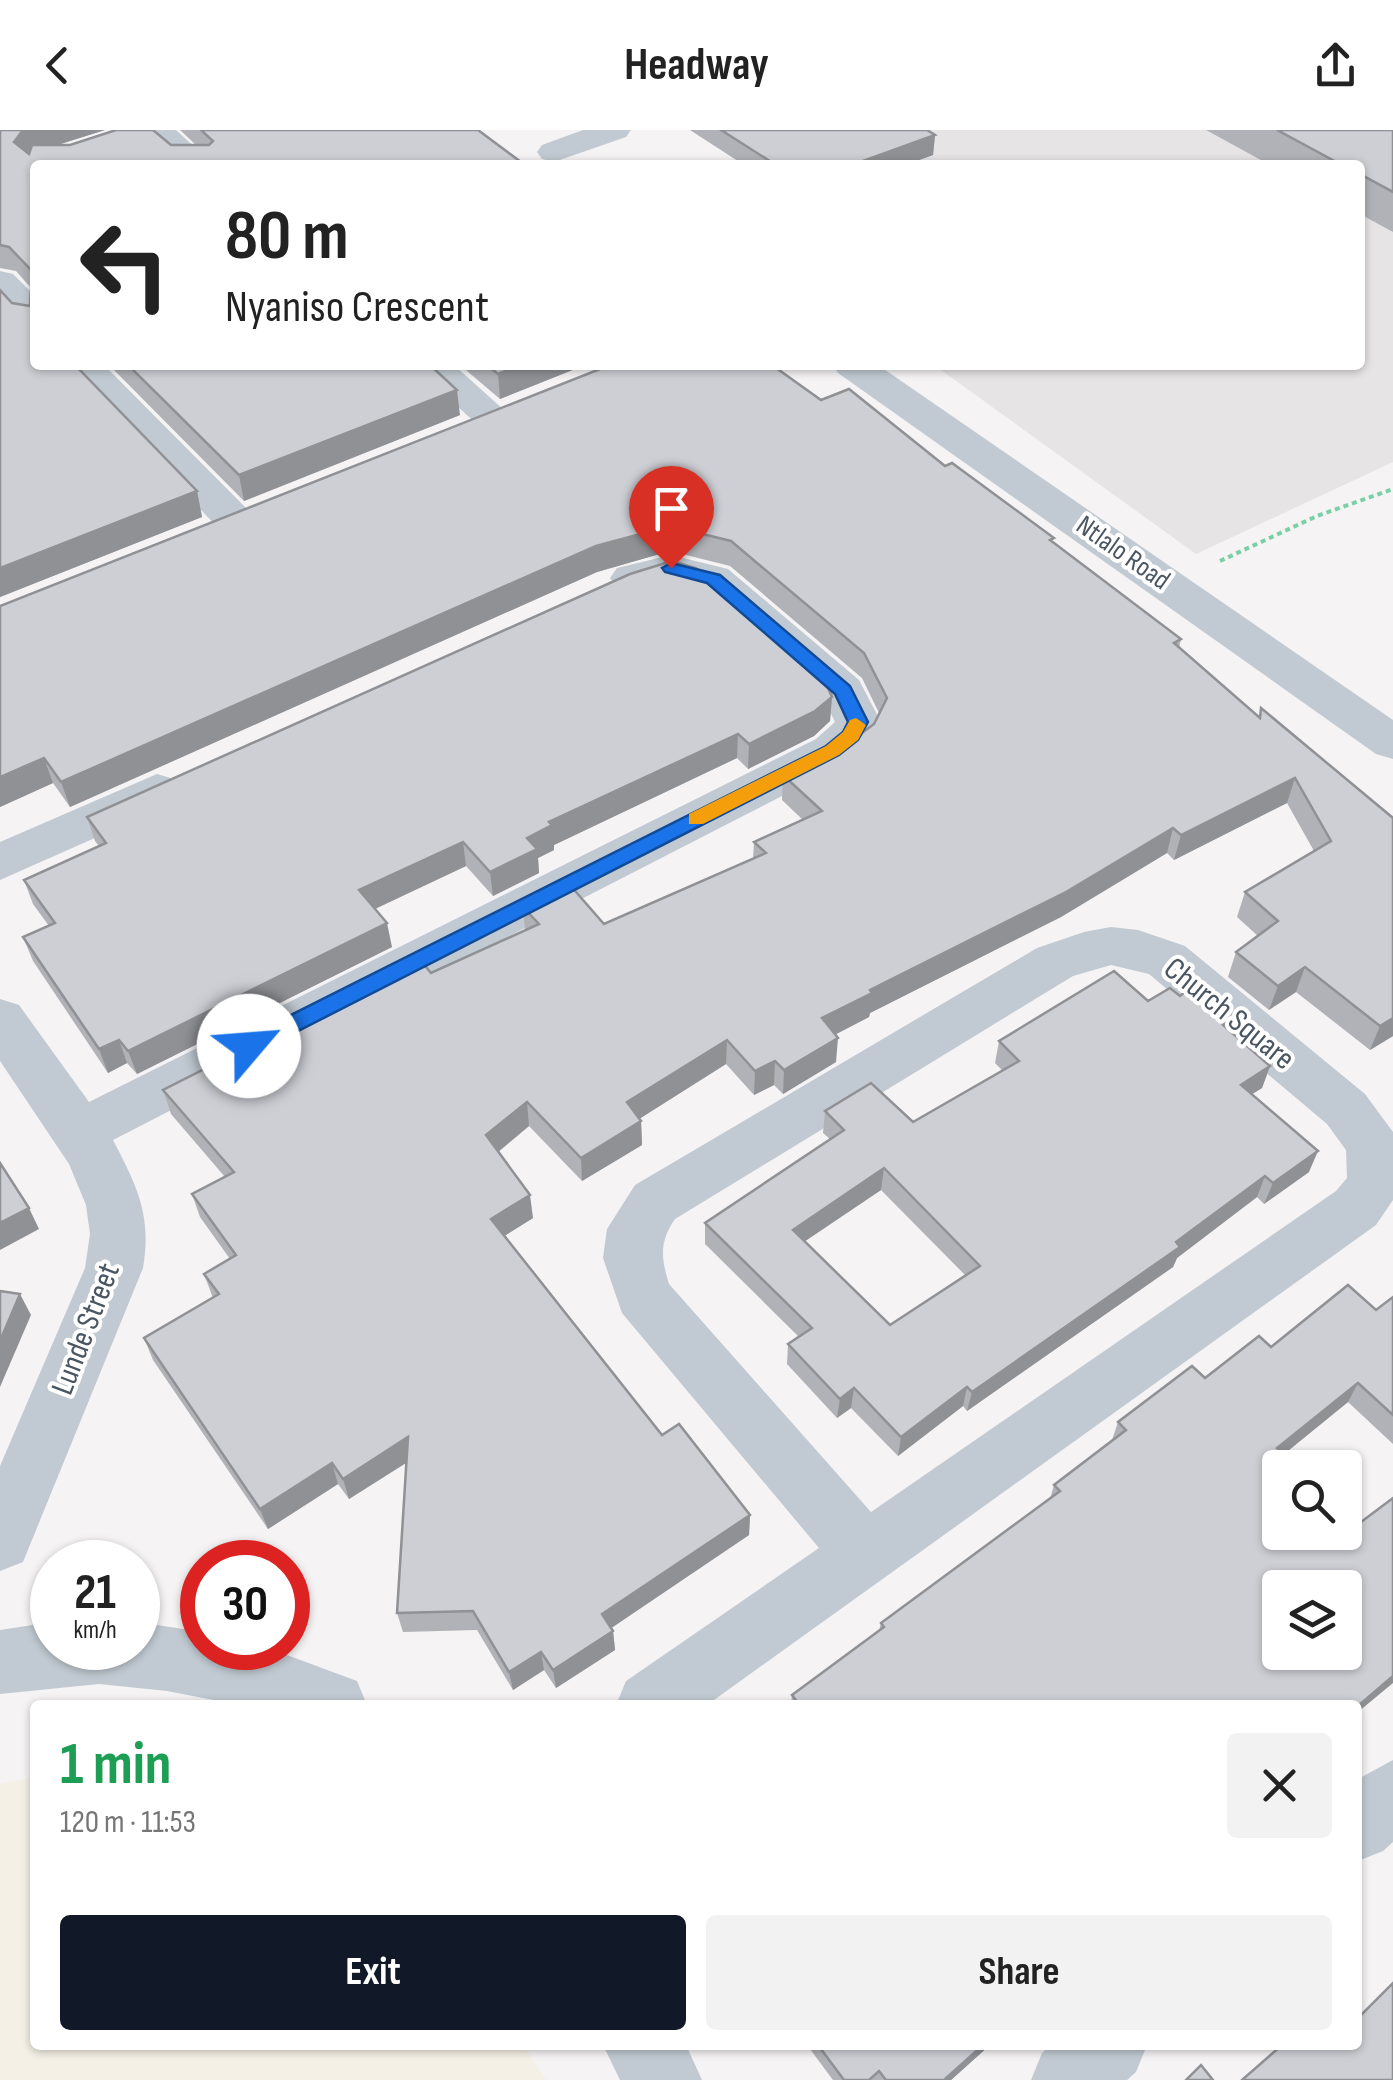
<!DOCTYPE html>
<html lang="en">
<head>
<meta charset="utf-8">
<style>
  body { margin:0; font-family:"Sofia Sans Condensed",sans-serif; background:#f2f2f2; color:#222; height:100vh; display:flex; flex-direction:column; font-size:38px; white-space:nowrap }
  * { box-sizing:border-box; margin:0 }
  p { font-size:32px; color:#767676 }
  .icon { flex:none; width:55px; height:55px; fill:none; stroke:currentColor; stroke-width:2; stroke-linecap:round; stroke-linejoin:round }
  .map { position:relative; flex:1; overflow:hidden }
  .details { position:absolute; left:30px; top:1570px; width:1332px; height:350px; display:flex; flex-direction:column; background:#fff; border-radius:10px; box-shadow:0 2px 8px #0004 }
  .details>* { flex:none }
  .top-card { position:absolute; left:30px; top:30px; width:1335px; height:210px; border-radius:10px; box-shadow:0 2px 8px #0004; background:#fff; color:#222; overflow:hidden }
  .tools { position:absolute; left:1262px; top:1320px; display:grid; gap:20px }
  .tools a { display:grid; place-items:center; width:100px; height:100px; border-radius:10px; background:#fff; box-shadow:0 2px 8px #0004; font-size:50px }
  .speed { position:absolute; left:30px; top:1410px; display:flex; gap:20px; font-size:50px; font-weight:700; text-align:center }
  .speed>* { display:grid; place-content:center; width:130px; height:130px; border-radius:50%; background:#fff; box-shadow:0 2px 8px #0004; line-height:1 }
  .speed small { font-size:25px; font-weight:400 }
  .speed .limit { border:15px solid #d22; background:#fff; color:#111 }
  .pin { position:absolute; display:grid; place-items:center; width:85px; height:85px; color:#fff; margin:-102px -42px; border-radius:50% 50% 50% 0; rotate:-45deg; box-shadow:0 0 10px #0007 }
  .pin .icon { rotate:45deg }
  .me { position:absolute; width:110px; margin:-55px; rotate:63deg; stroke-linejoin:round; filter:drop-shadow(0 0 8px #0008) }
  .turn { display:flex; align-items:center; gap:35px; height:210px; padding:0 30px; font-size:45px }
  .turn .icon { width:130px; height:130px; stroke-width:2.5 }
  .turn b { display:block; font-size:70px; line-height:85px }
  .round { display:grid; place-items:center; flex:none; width:105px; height:105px; border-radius:10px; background:#f2f2f2 }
  .overview { display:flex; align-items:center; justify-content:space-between; height:170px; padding:0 30px }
  h1 { font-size:60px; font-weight:700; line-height:75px; color:#1e9e55 }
  .action { display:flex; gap:20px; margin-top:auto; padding:20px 30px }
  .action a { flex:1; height:115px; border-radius:10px; background:#111827; color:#fff; font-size:40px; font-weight:700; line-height:115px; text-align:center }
  .action a+a { background:#f2f2f2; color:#222 }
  header { display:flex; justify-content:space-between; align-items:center; height:130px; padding:0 30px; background:#fff; font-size:45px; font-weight:700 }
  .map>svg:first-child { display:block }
  .education { fill:#e6e4e5 }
  .sand { fill:#f5f0e5 }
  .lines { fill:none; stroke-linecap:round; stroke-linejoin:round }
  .path { stroke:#7ad0a6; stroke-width:4; stroke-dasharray:5 4; stroke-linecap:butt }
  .minor { fill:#c1cad2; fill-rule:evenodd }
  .wall { fill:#b0b2b7; fill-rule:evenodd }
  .shaded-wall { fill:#909195 }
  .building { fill:#cdcfd5; stroke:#909195; stroke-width:2.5; fill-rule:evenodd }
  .route { fill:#1a73e8; stroke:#114b97; stroke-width:2.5 }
  .slow { fill:#f59e0b }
  .labels { text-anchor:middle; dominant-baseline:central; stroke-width:8; stroke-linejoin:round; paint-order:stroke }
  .far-street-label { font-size:28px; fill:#4a5661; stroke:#fff }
  .street-label { font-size:32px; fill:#4a5661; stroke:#fff }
</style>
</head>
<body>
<header><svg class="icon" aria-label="back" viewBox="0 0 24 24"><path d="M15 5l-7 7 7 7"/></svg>Headway<svg class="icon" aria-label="share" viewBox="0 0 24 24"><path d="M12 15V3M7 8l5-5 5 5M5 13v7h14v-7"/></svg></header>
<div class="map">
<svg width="1393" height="1950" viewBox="0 0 1393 1950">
  <rect width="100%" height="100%" fill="#f5f3f3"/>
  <path class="education" d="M849,0H1393V332L1196,424L934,235H1360V35H755Z"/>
  <path class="sand" d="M35,1647V1915H523L546,1950H0V1654Z"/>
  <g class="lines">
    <path class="path" d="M1220,431L1317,386L1393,359"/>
    <g class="minor">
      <path d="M139,0H176L214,35H176Z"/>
      <path d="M583,0H631L626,7L554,32L542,29L537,22L542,15Z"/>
      <path d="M0,141L13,144L35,166V198L22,195L0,173Z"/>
      <path d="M63,235H104L252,384L258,393L252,402L237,406L222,402Z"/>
      <path d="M412,235H454L514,289L508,297L494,301L480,297Z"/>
      <path d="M833,235H878L1393,590V629L1376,624L838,243Z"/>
      <path d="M671,425L728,439L859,550L881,592L868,617L850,631L113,1010C137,1056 152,1085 143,1138L23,1432L0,1441V1336L85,1138L90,1104L86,1075L69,1034L0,931V869L19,875L89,972L816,609L835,592L824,569L698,459L671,451L632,461L617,458L610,448L617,438Z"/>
      <path d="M157,644L174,649L181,661L174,673L0,750V712Z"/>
      <path d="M1111,797L1138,800L1185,816L1365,964L1393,1002V1070L1376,1095L707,1575H616L626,1551L819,1418L622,1183L603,1128L607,1099L635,1055L1037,818L1084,802ZM1111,835L1149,844L1327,994L1346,1020L1347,1048L1336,1061L871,1382L669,1154C661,1128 659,1112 675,1089L1073,846Z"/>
      <path d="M52,1492V1518H138V1492L202,1502V1518H268L357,1551L367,1575H239L167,1561L99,1554L0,1564V1500Z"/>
      <path d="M1393,1630V1712L1383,1721L1358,1731V1649Z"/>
      <path d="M603,1915H686L702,1950H620Z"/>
      <path d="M1051,1915H1147L1136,1942L1127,1950H1031L1042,1923Z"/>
    </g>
  </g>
  <g class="wall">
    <path d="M0,0H105L58,15H70L116,0H153L171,15H196L180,0H478L525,35H35V235H75L197,361L202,387L0,467V160L12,173L30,176L31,158L16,141L0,138Z"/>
    <path d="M690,0H927L935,5L933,25L905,35H744Z"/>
    <path d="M1206,0H1393V102L1360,84V35H1270Z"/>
    <path d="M109,235H430L460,285L244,371Z"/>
    <path d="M460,235H585L500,269Z"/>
    <path d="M821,270L945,336L1054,412L1181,509L1179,518L1259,587L1261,578L1393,688V906L1370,920L1296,862L1269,880L1228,847L1236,822L1258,806L1237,787L1245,762L1314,721L1287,673L1174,730L1167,723L1061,787L870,883L869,887L835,905L836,932L783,964L774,955L754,965L726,934L639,989L641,991L642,1015L582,1051L529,996L498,1021L533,1088L504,1106L662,1305L750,1385L749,1405L611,1498L613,1501L615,1520L556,1558L544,1540L513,1560L477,1500L403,1502L397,1483L407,1332L349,1369L338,1354L268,1399L153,1230L144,1208L213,1168L204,1144L230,1129L200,1087L192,1064L225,1047L171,984L163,960L525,800L523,777L604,794L753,729L754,712L803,690L782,670L783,645L854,609L874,594L879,583L862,548L730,436L670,421L597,442L70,677L53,653L0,677V476Z"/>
    <path d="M832,567L830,591L814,606L748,639L737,628L554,715V720L538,728L539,743L493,766L466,736L375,779L392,817L137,944L127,933L108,943L33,831L23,807L49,796L33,774L24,750L99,716L95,711L87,687Z"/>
    <path d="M1180,866L1228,899L1270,936L1262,958L1252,964L1309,1042L1264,1074L1257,1067L1177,1128L1173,1137L967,1281L963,1276L898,1326L851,1278L837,1288L787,1234L788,1214L799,1207L705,1114V1093L830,1009L823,1003L825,981L913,992L1002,940L995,933L999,911L1148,871ZM881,1060L966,1146L890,1195L805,1111Z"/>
    <path d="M1393,1167V1314L1348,1272L1284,1324L1358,1575H791L792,1565L879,1501L881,1493L1050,1369L1054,1355L1112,1310L1118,1292L1205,1248L1271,1217L1376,1180Z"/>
    <path d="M807,1915H990L951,1950H833Z"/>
  </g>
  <g class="shaded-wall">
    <path d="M105,0L28,24L14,12L23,0Z"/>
    <path d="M935,5L933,25L905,35H852Z"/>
    <path d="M520,235H585L500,269L498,244Z"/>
    <path d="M457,260L460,285L244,371L239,345Z"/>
    <path d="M197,361L202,387L0,467V438Z"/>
    <path d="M670,396V421L597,442L70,677L61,652L596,416Z"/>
    <path d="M832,567L830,591L814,606L748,639L749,614Z"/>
    <path d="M738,604L737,628L554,715V720L538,728L539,743L493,766L490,742L527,708L549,692Z"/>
    <path d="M44,628L53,653L0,677V647Z"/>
    <path d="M1295,648L1287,673L1174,730L1181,705Z"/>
    <path d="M1173,698L1167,723L1061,787L870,883L869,887L820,912L822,888L870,860Z"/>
    <path d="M463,712L466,736L364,784L359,760Z"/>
    <path d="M387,793L392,817L137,944L128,921Z"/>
    <path d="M1305,837L1296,862L1269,880L1278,856Z"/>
    <path d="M1393,888V906L1370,920L1380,896Z"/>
    <path d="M838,908L836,932L783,964L784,940Z"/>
    <path d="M119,910L127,933L108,943L99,919Z"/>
    <path d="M727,910L726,934L628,996L627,972Z"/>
    <path d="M775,931L774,955L754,965L755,941Z"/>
    <path d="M1270,936L1262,958L1233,976L1241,955Z"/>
    <path d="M527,972L529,996L490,1029L486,1005Z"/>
    <path d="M641,991L642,1015L582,1051L581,1028Z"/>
    <path d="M1318,1021L1309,1042L1264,1074L1273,1053Z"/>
    <path d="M884,1038L881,1060L792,1120L793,1100Z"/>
    <path d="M1265,1046L1257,1067L1177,1128L1173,1137L967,1281L972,1262Z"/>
    <path d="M530,1065L533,1088L495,1112L491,1089Z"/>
    <path d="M29,1078L39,1099L0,1120V1093Z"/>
    <path d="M20,1164L31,1185L0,1257V1211Z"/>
    <path d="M1358,1253L1348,1272L1268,1337L1277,1318Z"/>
    <path d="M967,1257L963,1276L898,1326L901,1307Z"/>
    <path d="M854,1258L851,1278L837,1288L840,1269Z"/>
    <path d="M408,1307L414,1328L349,1369L343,1349Z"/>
    <path d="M332,1333L338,1354L268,1399L260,1379Z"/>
    <path d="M750,1385L749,1405L604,1503L602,1484Z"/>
    <path d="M613,1501L615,1520L556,1558L553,1540Z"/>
    <path d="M541,1522L544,1540L513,1560L509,1542Z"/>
    <path d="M1393,1546V1553L1358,1582V1576Z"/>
    <path d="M983,1915H990L951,1950H944Z"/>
  </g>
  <g class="building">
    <path d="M0,0H23L14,12L29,24L32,15H70L116,0H153L171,15H209L213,11L201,0H478L525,35H35V235H75L197,361L0,438V160L12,173L30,176L32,141L9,117L0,115Z"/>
    <path d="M721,0H927L935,5L852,35H776Z"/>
    <path d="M1277,0H1393V62L1360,44V35H1342Z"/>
    <path d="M128,235H430L457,260L239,345Z"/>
    <path d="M487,235H520L498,244Z"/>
    <path d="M610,235H772L821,270L849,259L945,336L952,333L1054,408L1050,410L1181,509L1174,513L1260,588L1261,578L1393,688V888L1380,896L1305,837L1278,856L1236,822L1278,791L1245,762L1331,711L1295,648L1181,705L1173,698L1066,762L870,860L872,863L822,888L838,908L784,940L775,931L755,941L727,910L627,972L641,991L581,1028L527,972L486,1005L530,1065L491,1089L662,1305L679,1294L750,1385L602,1484L613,1501L553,1540L541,1522L509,1542L473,1481L397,1483L408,1307L343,1349L332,1333L260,1379L144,1208L219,1164L204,1144L236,1125L192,1064L234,1042L163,960L420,830L431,843L539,794L523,777L569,754L604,794L766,723L754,712L822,681L783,645L854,609L874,594L887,568L864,523L731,411L670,396L596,416L61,652L44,628L0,647V476Z"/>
    <path d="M672,431L696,438L823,547L832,567L815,581L749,614L738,604L549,692L552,695L527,708L537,719L490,742L463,712L359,760L387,793L128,921L119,910L99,919L23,807L55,793L24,750L106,713L87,687L630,444Z"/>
    <path d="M1114,841L1148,871L1170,858L1180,866L1192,857L1231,890L1223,895L1270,936L1241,955L1318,1021L1273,1053L1265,1046L1176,1112L1180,1117L972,1262L967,1257L901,1307L854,1258L840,1269L788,1214L812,1198L705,1093L844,1000L825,981L871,953L913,992L1019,931L999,911ZM884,1038L980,1136L890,1195L793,1100Z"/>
    <path d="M0,1033L29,1078L0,1093Z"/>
    <path d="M1348,1155L1376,1180L1393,1167V1285L1358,1253L1277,1318L1298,1338H1280V1402H1345V1383L1357,1395L1393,1368V1546L1358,1576L797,1575L799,1574L792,1565L884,1497L881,1493L1060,1361L1054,1355L1126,1300L1118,1292L1192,1236L1205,1248L1259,1206L1271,1217ZM1280,1458H1345V1522H1280Z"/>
    <path d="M0,1161L20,1164L0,1211Z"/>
    <path d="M1393,1853V1950H1242L1282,1915H1358V1888Z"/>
    <path d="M818,1915H983L944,1950H886L879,1941L869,1950H844Z"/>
    <path d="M1201,1935L1213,1950H1186Z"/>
  </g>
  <path class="route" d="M671,433L720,445L850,556L868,592L858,610L839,625L257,922H241L238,916L241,910L826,616L843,602L848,592L835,564L707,453L665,442L662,438Z"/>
  <path class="slow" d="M856,588L866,595L858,610L839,625L703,694H689V684L826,616L843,602L850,590Z"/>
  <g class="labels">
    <g class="far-street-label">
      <text transform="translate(1123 423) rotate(35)">Ntlalo Road</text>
    </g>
    <g class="street-label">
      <text transform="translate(1229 884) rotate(39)">Church Square</text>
      <text transform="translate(86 1199) rotate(-69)">Lunde Street</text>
    </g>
  </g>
</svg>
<div class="tools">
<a><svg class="icon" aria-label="search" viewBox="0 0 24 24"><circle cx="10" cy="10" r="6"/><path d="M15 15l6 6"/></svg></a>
<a><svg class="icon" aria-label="layers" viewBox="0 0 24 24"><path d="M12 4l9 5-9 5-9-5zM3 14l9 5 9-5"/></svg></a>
</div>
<div class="speed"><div>21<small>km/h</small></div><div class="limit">30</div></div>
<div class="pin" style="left:671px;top:438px;background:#d93025"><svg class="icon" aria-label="arrive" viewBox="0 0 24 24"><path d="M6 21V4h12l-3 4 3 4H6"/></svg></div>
<svg class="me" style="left:249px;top:916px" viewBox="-20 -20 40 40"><circle r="19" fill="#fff"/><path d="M0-13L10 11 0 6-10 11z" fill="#1a73e8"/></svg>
<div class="top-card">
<div class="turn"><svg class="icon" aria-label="left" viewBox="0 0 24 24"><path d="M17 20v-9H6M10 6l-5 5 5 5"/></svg><div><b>80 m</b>Nyaniso Crescent</div></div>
</div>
<section class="details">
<div class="overview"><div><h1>1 min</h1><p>120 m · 11:53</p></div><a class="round"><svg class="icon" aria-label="close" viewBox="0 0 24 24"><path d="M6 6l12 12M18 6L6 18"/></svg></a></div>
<div class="action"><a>Exit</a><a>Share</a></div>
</section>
</div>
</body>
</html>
